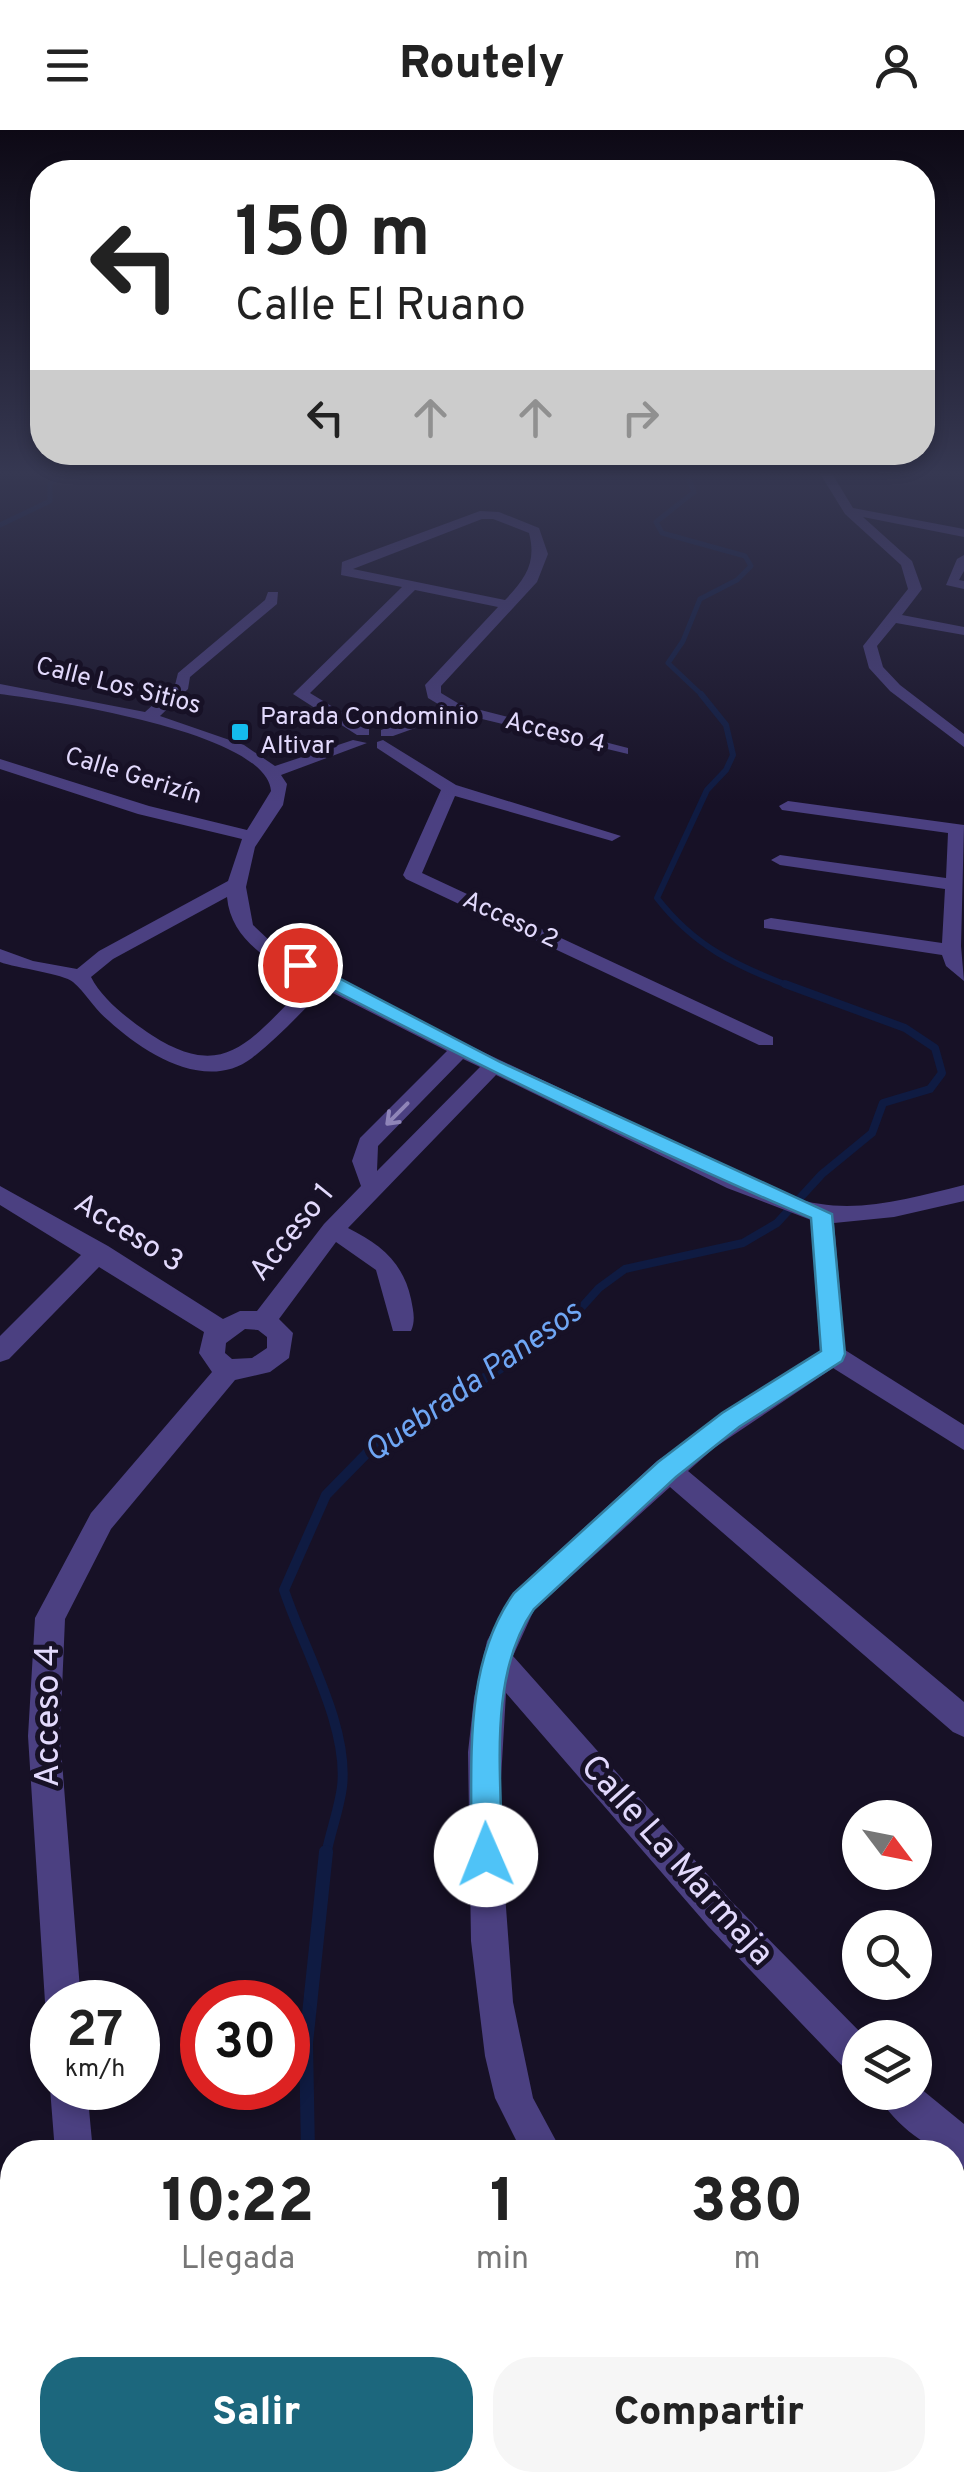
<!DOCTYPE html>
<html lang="es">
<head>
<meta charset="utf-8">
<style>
  body { margin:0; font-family:Overpass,sans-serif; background:#f6f6f6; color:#222; height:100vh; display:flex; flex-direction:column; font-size:38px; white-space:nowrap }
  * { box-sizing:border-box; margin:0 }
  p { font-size:32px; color:#767676 }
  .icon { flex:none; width:55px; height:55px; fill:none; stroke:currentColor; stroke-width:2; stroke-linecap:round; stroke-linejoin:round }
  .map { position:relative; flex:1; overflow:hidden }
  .panel { position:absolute; left:0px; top:2010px; width:965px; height:352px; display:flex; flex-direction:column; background:#fff; border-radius:40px 40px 0 0; box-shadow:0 5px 15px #0003 }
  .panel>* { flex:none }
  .guide { position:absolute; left:30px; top:30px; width:905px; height:305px; border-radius:40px; box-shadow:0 5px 15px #0003; background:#fff; color:#222; overflow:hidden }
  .needle { width:65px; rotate:122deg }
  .tools { position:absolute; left:842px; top:1670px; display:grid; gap:20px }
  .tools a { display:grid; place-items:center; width:90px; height:90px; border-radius:50%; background:#fff; box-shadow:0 5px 15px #0003; font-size:50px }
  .speed { position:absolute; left:30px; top:1850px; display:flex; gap:20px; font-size:50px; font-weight:700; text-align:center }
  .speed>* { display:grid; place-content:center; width:130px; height:130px; border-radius:50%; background:#fff; box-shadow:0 5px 15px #0003; line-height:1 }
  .speed small { font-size:25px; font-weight:400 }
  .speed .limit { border:15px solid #d22; background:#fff; color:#111 }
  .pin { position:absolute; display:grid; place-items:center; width:85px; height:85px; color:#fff; margin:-42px; border:5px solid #fff; border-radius:50%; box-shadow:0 2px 10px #0007 }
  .me { position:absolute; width:110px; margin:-55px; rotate:359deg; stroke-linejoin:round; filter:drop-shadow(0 0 8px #0008) }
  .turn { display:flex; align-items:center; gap:35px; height:210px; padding:0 40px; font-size:45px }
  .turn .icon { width:130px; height:130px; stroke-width:2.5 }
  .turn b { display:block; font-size:70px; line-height:85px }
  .lanes { display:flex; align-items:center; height:95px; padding:0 40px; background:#0003; justify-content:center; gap:50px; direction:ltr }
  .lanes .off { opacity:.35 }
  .eta { display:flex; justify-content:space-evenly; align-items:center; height:170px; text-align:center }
  .eta b { font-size:60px; font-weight:800; line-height:70px }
  .button { display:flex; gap:20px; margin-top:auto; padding:20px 40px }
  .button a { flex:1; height:115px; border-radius:40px; background:#1c677d; color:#fff; font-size:40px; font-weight:800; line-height:115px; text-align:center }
  .button a+a { background:#f6f6f6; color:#222 }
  header { display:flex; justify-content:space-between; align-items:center; height:130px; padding:0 40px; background:#fff; font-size:45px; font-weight:800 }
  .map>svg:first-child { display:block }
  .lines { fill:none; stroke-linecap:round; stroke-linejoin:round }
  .stream-far4 { stroke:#0f1b42; stroke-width:5 }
  .stream-far3 { stroke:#0f1b42; stroke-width:6 }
  .stream-far2 { stroke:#0f1b42; stroke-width:8 }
  .stream-far1 { stroke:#0f1b42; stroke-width:10 }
  .stream { stroke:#0f1b42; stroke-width:14 }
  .minor { fill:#4b4081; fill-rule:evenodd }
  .oneway { stroke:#8f85b8 }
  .route { fill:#4fc3f7; stroke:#337fa1; stroke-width:2.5 }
  .poi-dot { fill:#14bced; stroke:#171126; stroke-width:4 }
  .labels { text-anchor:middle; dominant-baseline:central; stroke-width:10; stroke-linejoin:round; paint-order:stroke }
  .far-street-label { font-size:25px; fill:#e2d9fc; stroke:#171126 }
  .far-poi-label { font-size:25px; fill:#e2d9fc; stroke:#171126; text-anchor:start }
  .street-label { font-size:30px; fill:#e2d9fc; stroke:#171126 }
  .water-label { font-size:32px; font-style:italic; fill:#6fa6f4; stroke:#171126 }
  .near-street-label { font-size:35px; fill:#e2d9fc; stroke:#171126 }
</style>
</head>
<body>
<header><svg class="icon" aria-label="menu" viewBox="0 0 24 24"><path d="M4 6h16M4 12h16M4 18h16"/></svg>Routely<svg class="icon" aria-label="person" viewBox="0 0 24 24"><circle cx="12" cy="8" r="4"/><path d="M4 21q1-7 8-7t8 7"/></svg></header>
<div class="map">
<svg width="964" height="2362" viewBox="0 0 964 2362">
  <rect width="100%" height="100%" fill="#171126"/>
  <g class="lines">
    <g class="stream-far4">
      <path d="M686,342L694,362L656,392L662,403L745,426L751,436L737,450L700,469L683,511L668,533L704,567"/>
      <path d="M0,395L50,371V354L64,342"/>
    </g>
    <path class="stream-far3" d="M701,564L726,595L733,625L726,640L707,660L657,768C694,816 736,836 792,857"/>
    <path class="stream-far2" d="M506,1234L563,1198L599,1158L625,1139L743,1113L777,1093L822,1044L872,1003L883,973L930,959L942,943L935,918L905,898L785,854"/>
    <path class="stream-far1" d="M326,1725C330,1703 339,1680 342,1657C349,1596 304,1520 284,1460L326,1365L368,1322L510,1232"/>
    <g class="stream">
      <path d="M308,2022L306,1913L326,1722"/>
      <path d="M348,2350L350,2362"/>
    </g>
    <g class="minor">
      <path d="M819,342H831L853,378L964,399V407L863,387L912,431L922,459L902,485L964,497V505L896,493L877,516L883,537L900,555L964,604V617L890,561L869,538L863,516L908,459L901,435L845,384Z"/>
      <path d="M480,381L499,382L539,398L548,424L537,452L441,556V563L461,575L628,618V624L457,583L393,606H381V600L443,577L428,568L425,555L498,477L415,460L310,563L369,599V605H357L293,564L402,457L341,445L342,432ZM482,389H493L529,403C537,433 525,449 505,470L353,439Z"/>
      <path d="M964,425V441L959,450L964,451V459L946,455L957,429Z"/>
      <path d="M268,462H278L277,474L190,547L188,559L160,586L244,615L275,636L353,610L367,613L281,645L287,654L283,675L255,717L246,757L253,795L271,812L318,841L485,923L792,1067C849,1087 907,1069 964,1055V1071L894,1087L834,1093L845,1220L964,1295V1320L833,1238L714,1318L688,1341L964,1572V1607L953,1602L670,1357L534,1480L513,1526L732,1772L866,1908H860V1946L847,1941L708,1796L506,1563L499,1683L513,1872L533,1968L562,2022H522L495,1968L485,1926L471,1811L468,1622L474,1568L487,1511L514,1462L657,1331L820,1221L811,1090L727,1058L496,945L348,1098C380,1114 403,1132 411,1169C413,1180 416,1190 411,1201H393L376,1140L336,1112L279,1189L293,1203L289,1228L270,1242L235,1250L111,1399L65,1489L60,1606L81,1872H52V1886L45,1872L28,1606L35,1488L91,1383L212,1242L199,1223L204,1202L99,1137L9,1229L0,1232V1206L81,1125L0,1075V1056L108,1116L223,1189L240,1181H257L324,1094L361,1056L352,1031L360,1008L447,921L325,859C301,882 278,908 252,928C206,963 144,923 109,891C95,880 86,863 73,852C64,844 16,838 0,832V819L33,831L77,839L99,821L228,751L242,709L138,684L0,639V629L149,676L247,700L271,661C267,602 49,570 0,564V554L145,582L175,555L178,543L265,470ZM227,767C231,812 273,833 310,852C251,906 228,957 147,902C127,888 102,869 91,847L113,829ZM463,929L480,937L377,1041L378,1016ZM245,1199L258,1200L267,1207V1218L252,1228L232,1229L225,1223L226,1213Z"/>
      <path d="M383,610L456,655L621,706L612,711L455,666L422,743L773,907V915H759L406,749L403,745L441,660L377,618V612Z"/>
      <path d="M788,671L964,695L961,816L964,851L946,836L942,825L764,798V790L771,788L942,813L945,759L780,735L771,730L780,725L946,748L948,703L782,680L779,676Z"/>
      <path d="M52,1953V1958H87L93,2022H55L50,1958Z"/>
      <path d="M915,1954L964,1994V2038L952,2033V2022C927,2022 886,1986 877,1962H915Z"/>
      <path d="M12,2074V2114L0,2118V2078Z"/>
      <path d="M711,2350H758L763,2362H716Z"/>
    </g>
  </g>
  <defs><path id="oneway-shaft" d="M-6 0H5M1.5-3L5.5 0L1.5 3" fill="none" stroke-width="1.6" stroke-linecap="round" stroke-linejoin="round" transform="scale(2.5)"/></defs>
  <use class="oneway" href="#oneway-shaft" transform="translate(397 984) rotate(135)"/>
  <linearGradient id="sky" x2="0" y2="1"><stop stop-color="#0d0915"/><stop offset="0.51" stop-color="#363852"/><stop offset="1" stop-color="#363852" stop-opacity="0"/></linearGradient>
  <rect width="964" height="673" fill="url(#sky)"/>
  <path class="route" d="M293,831H306L500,932L832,1084L845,1224L842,1231L739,1297L676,1347L534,1479C487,1546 502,1647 502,1725L497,1736L486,1740L475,1736L471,1725C473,1638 461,1537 514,1463L658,1332L722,1283L821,1221L811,1088C634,1013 463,928 293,839Z"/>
  <rect class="poi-dot" x="230" y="592" width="20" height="20" rx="5"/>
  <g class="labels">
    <g class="far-street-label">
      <text transform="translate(118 557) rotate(14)">Calle Los Sitios</text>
      <text transform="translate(555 604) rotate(14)">Acceso 4</text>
      <text transform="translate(133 647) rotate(17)">Calle Gerizín</text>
      <text transform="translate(510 791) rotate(25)">Acceso 2</text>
    </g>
    <g class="far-poi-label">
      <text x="260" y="588">Parada Condominio<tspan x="260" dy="29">Altivar</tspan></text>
    </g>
    <g class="street-label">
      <text transform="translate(293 1103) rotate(-51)">Acceso 1</text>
      <text transform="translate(128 1104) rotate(32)">Acceso 3</text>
    </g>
    <g class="water-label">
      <text transform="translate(474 1253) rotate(-35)">Quebrada Panesos</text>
    </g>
    <g class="near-street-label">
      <text transform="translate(49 1586) rotate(-90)">Acceso 4</text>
      <text transform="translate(676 1731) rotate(48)">Calle La Marmaja</text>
    </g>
  </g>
</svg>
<div class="tools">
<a><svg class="needle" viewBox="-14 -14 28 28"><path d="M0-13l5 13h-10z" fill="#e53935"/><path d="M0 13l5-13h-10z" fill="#767676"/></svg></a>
<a><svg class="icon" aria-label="search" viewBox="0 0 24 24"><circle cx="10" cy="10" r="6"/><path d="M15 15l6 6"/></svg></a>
<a><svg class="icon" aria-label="layers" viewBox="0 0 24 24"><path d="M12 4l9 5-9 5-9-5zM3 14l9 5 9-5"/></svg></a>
</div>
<div class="speed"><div>27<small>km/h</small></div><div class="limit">30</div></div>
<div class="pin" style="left:300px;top:835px;background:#d93025"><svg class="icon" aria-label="arrive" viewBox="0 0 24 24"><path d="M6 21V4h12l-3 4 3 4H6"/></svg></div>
<svg class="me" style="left:486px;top:1725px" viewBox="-20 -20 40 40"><circle r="19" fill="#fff"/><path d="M0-13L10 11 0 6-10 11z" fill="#4fc3f7"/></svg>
<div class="guide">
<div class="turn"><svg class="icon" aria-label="left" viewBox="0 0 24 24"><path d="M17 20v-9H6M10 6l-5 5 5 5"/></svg><div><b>150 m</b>Calle El Ruano</div></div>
<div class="lanes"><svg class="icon" aria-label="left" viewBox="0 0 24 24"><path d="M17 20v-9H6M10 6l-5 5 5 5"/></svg><svg class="icon off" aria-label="ahead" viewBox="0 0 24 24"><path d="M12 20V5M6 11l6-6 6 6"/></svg><svg class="icon off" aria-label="ahead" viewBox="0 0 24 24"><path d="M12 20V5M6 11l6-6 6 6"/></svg><svg class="icon off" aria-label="right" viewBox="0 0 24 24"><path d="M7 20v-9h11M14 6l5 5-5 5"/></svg></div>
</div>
<section class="panel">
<div class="eta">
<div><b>10:22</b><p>Llegada</p></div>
<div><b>1</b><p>min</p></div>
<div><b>380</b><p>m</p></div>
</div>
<div class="button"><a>Salir</a><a>Compartir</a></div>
</section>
</div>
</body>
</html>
